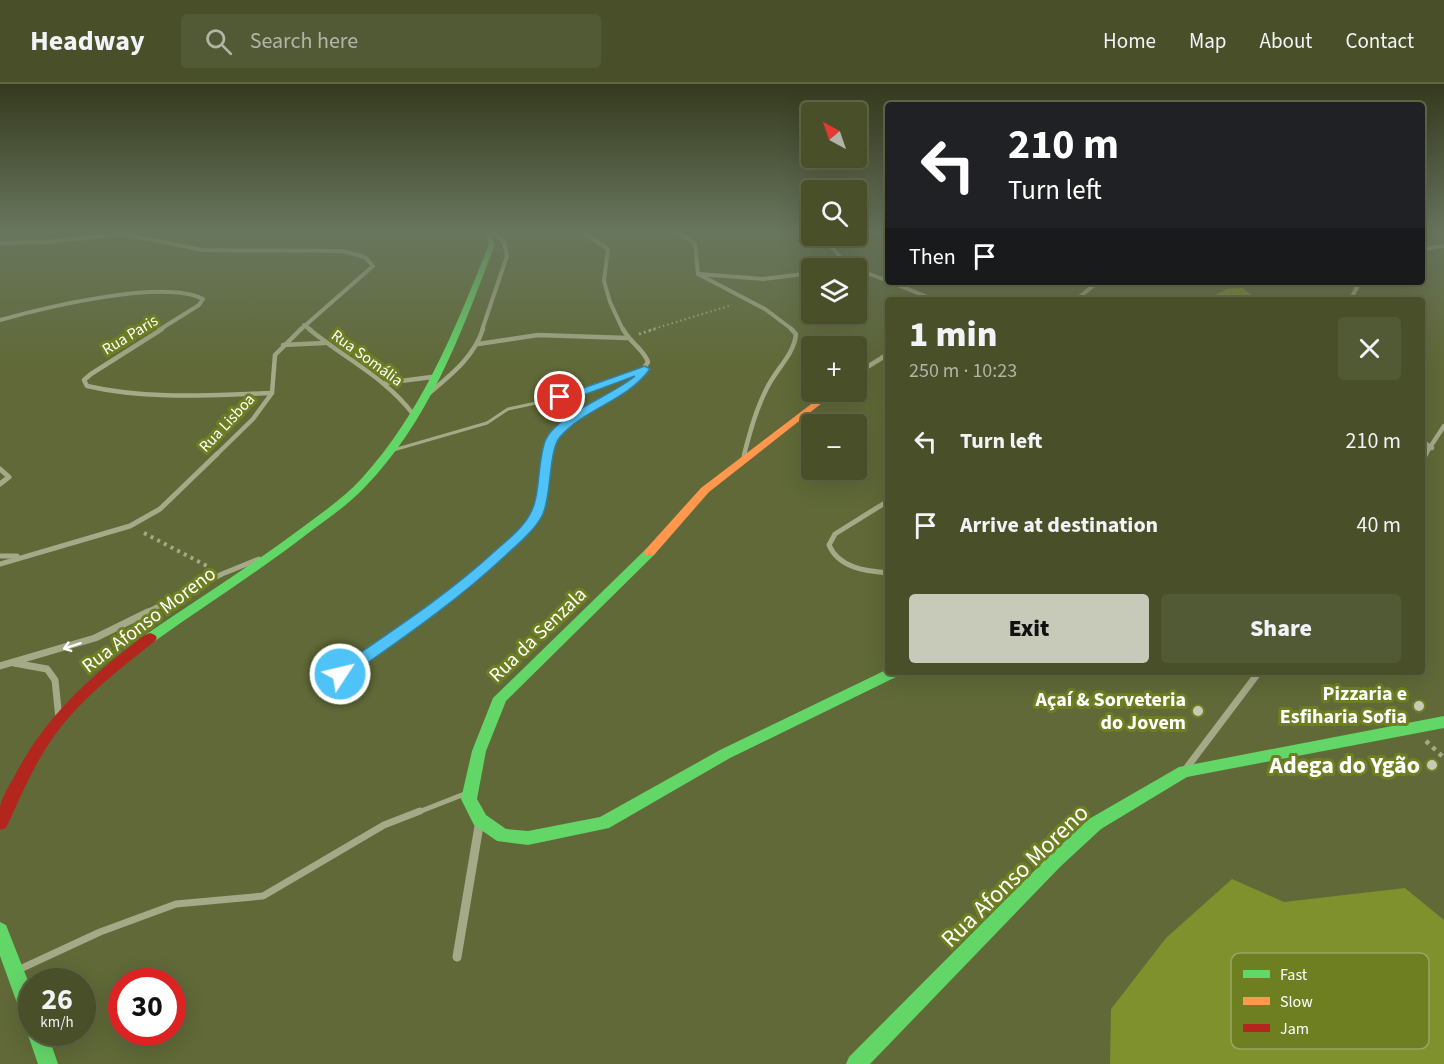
<!DOCTYPE html>
<html lang="en">
<head>
<meta charset="utf-8">
<style>
  body { margin:0; font-family:"Source Sans 3",sans-serif; background:#525935; color:#f1f3f6; height:100vh; display:flex; flex-direction:column; font-size:22px; white-space:nowrap }
  * { box-sizing:border-box; margin:0 }
  p { font-size:20px; color:#b1b5a8 }
  .icon { flex:none; width:33px; height:33px; fill:none; stroke:currentColor; stroke-width:2; stroke-linecap:round; stroke-linejoin:round }
  .map { position:relative; flex:1; overflow:hidden }
  .details { position:absolute; left:885px; top:213px; width:540px; height:378px; display:flex; flex-direction:column; background:#484f29; border-radius:6px; box-shadow:0 6px 24px #0002,0 0 0 2px #606646 }
  .details>* { flex:none }
  .banner { position:absolute; left:885px; top:18px; width:540px; height:183px; border-radius:6px; box-shadow:0 6px 24px #0002,0 0 0 2px #606646; background:#202124; color:#fff; overflow:hidden }
  .needle { width:39px; rotate:320deg }
  .fabs { position:absolute; left:801px; top:18px; display:grid; gap:12px }
  .fabs a { display:grid; place-items:center; width:66px; height:66px; border-radius:6px; background:#484f29; box-shadow:0 6px 24px #0002,0 0 0 2px #606646; font-size:30px }
  .speed { position:absolute; left:18px; top:884px; display:flex; gap:12px; font-size:30px; font-weight:700; text-align:center }
  .speed>* { display:grid; place-content:center; width:78px; height:78px; border-radius:50%; background:#484f29; box-shadow:0 6px 24px #0002,0 0 0 2px #606646; line-height:1 }
  .speed small { font-size:15px; font-weight:400 }
  .speed .limit { border:9px solid #d22; background:#fff; color:#111 }
  .pin { position:absolute; display:grid; place-items:center; width:51px; height:51px; color:#fff; margin:-26px; border:3px solid #fff; border-radius:50%; box-shadow:0 2px 6px #0007 }
  .me { position:absolute; width:66px; margin:-33px; rotate:55deg; stroke-linejoin:round; filter:drop-shadow(0 0 4px #0008) }
  .turn { display:flex; align-items:center; gap:21px; height:126px; padding:0 24px; font-size:27px }
  .turn .icon { width:78px; height:78px; stroke-width:2.5 }
  .turn b { display:block; font-size:42px; line-height:51px }
  .then { display:flex; align-items:center; height:57px; padding:0 24px; background:#0003; gap:12px; font-size:22px }
  .round { display:grid; place-items:center; flex:none; width:63px; height:63px; border-radius:6px; background:#525935 }
  .overview { display:flex; align-items:center; justify-content:space-between; height:102px; padding:0 24px }
  h1 { font-size:36px; font-weight:800; line-height:45px }
  .cta { display:flex; gap:12px; margin-top:auto; padding:12px 24px }
  .cta a { flex:1; height:69px; border-radius:6px; background:#c7cab9; color:#111; font-size:24px; font-weight:800; line-height:69px; text-align:center }
  .cta a+a { background:#525935; color:#f1f3f6 }
  ul { padding:0; list-style:none }
  li { display:flex; align-items:center; gap:18px; height:84px; padding:0 24px }
  li div { flex:1 }
  li b { display:block; font-size:22px }
  li em { font-style:normal }
  header { display:flex; align-items:center; gap:36px; box-sizing:border-box; height:84px; padding:0 30px; background:#484f29; border-bottom:2px solid #606646 }
  header strong { font-size:28px }
  nav { display:flex; gap:33px; margin-inline-start:auto; font-size:21px }
  .search { width:420px; height:54px; background:#525935; display:flex; align-items:center; gap:15px; box-sizing:border-box; padding:0 21px; border-radius:6px; color:#b1b5a8; font-size:22px }
  .map>svg:first-child { display:block }
  .green { fill:#7f912d }
  .lines { fill:none; stroke-linecap:round; stroke-linejoin:round }
  .path-far3 { stroke:#a4aa87; stroke-width:2; stroke-dasharray:1.5 3; stroke-linecap:butt }
  .path-far2 { stroke:#a4aa87; stroke-width:3; stroke-dasharray:2 3; stroke-linecap:butt }
  .path-far1 { stroke:#a4aa87; stroke-width:4; stroke-dasharray:3 4.5; stroke-linecap:butt }
  .path { stroke:#a4aa87; stroke-width:4.5; stroke-dasharray:4 5; stroke-linecap:butt }
  .lane-far2 { stroke:#a4aa87; stroke-width:3 }
  .lane-far1 { stroke:#a4aa87; stroke-width:5 }
  .lane { stroke:#a4aa87; stroke-width:7 }
  .street-far4 { stroke:#a4aa87; stroke-width:4 }
  .street-far3 { stroke:#a4aa87; stroke-width:4.5 }
  .street-far2 { stroke:#a4aa87; stroke-width:5 }
  .street-far1 { stroke:#a4aa87; stroke-width:7 }
  .street { stroke:#a4aa87; stroke-width:9 }
  .fast { fill:#63d668; fill-rule:evenodd }
  .slow { fill:#ff974d; fill-rule:evenodd }
  .jam { fill:#b3261e; fill-rule:evenodd }
  .oneway { stroke:#fff }
  .route { fill:#4fc3f7; stroke:#337fa1; stroke-width:1.5 }
  .poi-dot { fill:#c7cab9; stroke:#6d7f21; stroke-width:2 }
  .labels { text-anchor:middle; dominant-baseline:central; stroke-width:6; stroke-linejoin:round; paint-order:stroke }
  .far-street-label { font-size:16px; fill:#fff; stroke:#6d7f21 }
  .street-label { font-size:20px; fill:#fff; stroke:#6d7f21 }
  .poi-label { font-size:20px; font-weight:bold; fill:#fff; stroke:#6d7f21; text-anchor:end }
  .near-poi-label { font-size:24px; font-weight:bold; fill:#fff; stroke:#6d7f21; text-anchor:end }
  .near-street-label { font-size:24px; fill:#fff; stroke:#6d7f21 }
  .key { fill:#6d7f21; stroke:#99a564; stroke-width:1.5 }
  .key-label { font-size:16px; fill:#fff }
</style>
</head>
<body>
<header>
<strong>Headway</strong>
<div class="search"><svg class="icon" aria-label="search" viewBox="0 0 24 24"><circle cx="10" cy="10" r="6"/><path d="M15 15l6 6"/></svg>Search here</div>
<nav><a>Home</a><a>Map</a><a>About</a><a>Contact</a></nav>
</header>
<div class="map">
<svg width="1444" height="980" viewBox="0 0 1444 980">
  <rect width="100%" height="100%" fill="#606937"/>
  <g class="green">
    <path d="M1242,204L1259,216H1205L1227,205Z"/>
    <path d="M1232,795L1284,818L1405,804L1444,836V980H1110L1111,925L1166,854Z"/>
  </g>
  <g class="lines">
    <path class="path-far3" d="M650,246L732,221"/>
    <path class="path-far2" d="M639,250L655,245"/>
    <path class="path-far1" d="M144,449L209,483"/>
    <path class="path" d="M1426,657L1444,674"/>
    <path class="lane-far2" d="M390,367L487,339L508,325L578,310L643,285"/>
    <path class="lane-far1" d="M416,729L467,709"/>
    <path class="lane" d="M20,885L100,848L176,820L263,812L384,741L420,727"/>
    <g class="street-far4">
      <path d="M580,147L608,165L604,197L610,218L623,246"/>
      <path d="M669,147L686,153L695,160L698,190L765,225L793,246"/>
      <path d="M859,147L888,151"/>
      <path d="M823,152L845,179L856,184"/>
      <path d="M0,159L46,158L123,150L203,166L342,167L365,173L373,182L300,246"/>
      <path d="M1422,165L1444,162"/>
      <path d="M827,184L845,179"/>
      <path d="M856,185L888,197"/>
      <path d="M699,190L763,195L812,189"/>
      <path d="M890,198L935,216"/>
      <path d="M1076,216L1094,201L1093,198"/>
      <path d="M1350,216L1360,198"/>
      <path d="M0,236C43,224 164,194 203,215L199,221L159,246"/>
      <path d="M304,241L311,246"/>
      <path d="M482,246L507,172L504,158L492,147"/>
    </g>
    <g class="street-far3">
      <path d="M162,245L91,290L84,296L87,302C148,316 210,311 272,309"/>
      <path d="M309,245C344,274 385,293 413,330"/>
      <path d="M478,260L538,251L627,254"/>
      <path d="M283,261L324,259"/>
      <path d="M856,290L888,270"/>
      <path d="M385,299L432,293"/>
      <path d="M426,312C449,292 473,275 483,245"/>
      <path d="M1422,357L1432,364"/>
      <path d="M216,371L253,335L272,309L275,271L301,245"/>
      <path d="M548,371C556,329 602,324 631,300C638,294 643,286 648,278C644,265 629,258 623,245"/>
      <path d="M744,371C750,348 756,325 767,304C776,285 794,271 796,250L791,245"/>
      <path d="M1425,371L1444,342"/>
    </g>
    <g class="street-far2">
      <path d="M744,373L745,370"/>
      <path d="M1422,376L1426,370"/>
      <path d="M0,385L9,393L0,400"/>
      <path d="M888,417L835,450L829,461C839,484 865,487 888,489"/>
      <path d="M0,472H17"/>
      <path d="M0,480L130,442L160,425L217,370"/>
      <path d="M145,529L222,490L259,475"/>
      <path d="M429,529C458,508 526,458 539,425C546,408 545,388 548,370"/>
    </g>
    <g class="street-far1">
      <path d="M14,579L47,585L55,596L59,635"/>
      <path d="M0,582L95,554L148,528"/>
      <path d="M340,590L431,528"/>
      <path d="M1185,686L1259,588"/>
    </g>
    <path class="street" d="M457,873L480,736"/>
    <g class="fast">
      <path d="M483,147H489L495,160C463,245 430,337 364,404C349,420 330,433 311,447C261,486 207,520 155,557H145L143,554L145,551C198,515 252,481 303,443C323,428 345,413 362,394C423,327 456,243 489,160Z"/>
      <path d="M650,464L656,468L654,471L506,617L486,667L477,715L486,731L506,745L528,747L600,733L720,666L888,585V588H900L898,592L730,674L609,744L528,761L497,757L474,741L461,715L472,667L493,614L646,465Z"/>
      <path d="M1444,632V644L1187,693L1101,745L1060,783L870,980H846L849,973L1048,773L1089,735L1179,683Z"/>
      <path d="M0,838L6,841L32,907V948H47L58,980H38L27,948L29,943L25,941L0,872Z"/>
    </g>
    <path class="slow" d="M827,308H836L709,408L654,471H646L644,468L646,465L701,404Z"/>
    <path class="jam" d="M150,549L155,551L157,554L155,557C116,588 75,619 48,661C31,687 19,716 6,744L0,746C0,739 0,730 0,723C2,713 9,702 14,693C46,631 91,592 145,551Z"/>
  </g>
  <defs><path id="oneway-shaft" d="M-6 0H5M1.5-3L5.5 0L1.5 3" fill="none" stroke-width="1.6" stroke-linecap="round" stroke-linejoin="round" transform="scale(1.5)"/></defs>
  <use class="oneway" href="#oneway-shaft" transform="translate(72 562) rotate(162)"/>
  <linearGradient id="sky" x2="0" y2="1"><stop stop-color="#353a1e"/><stop offset="0.52" stop-color="#69765e"/><stop offset="1" stop-color="#69765e" stop-opacity="0"/></linearGradient>
  <rect width="1444" height="284" fill="url(#sky)"/>
  <path class="route" d="M645,282L650,285C627,317 585,324 560,353C548,367 552,414 542,432C534,447 517,461 505,472C456,518 400,556 346,594H335L332,590L335,586C390,548 446,512 495,467C507,456 523,444 530,430C541,412 537,374 546,355C558,330 613,311 635,292L581,312L560,316L555,313L557,311L575,307Z"/>
  <g class="poi-dot">
    <circle cx="1419" cy="622" r="6"/>
    <circle cx="1198" cy="627" r="6"/>
    <circle cx="1432" cy="681" r="6"/>
  </g>
  <g class="labels">
    <g class="far-street-label">
      <text transform="translate(130 251) rotate(-31)">Rua Paris</text>
      <text transform="translate(367 274) rotate(36)">Rua Somália</text>
      <text transform="translate(227 339) rotate(-47)">Rua Lisboa</text>
    </g>
    <g class="street-label">
      <text transform="translate(149 536) rotate(-37)">Rua Afonso Moreno</text>
      <text transform="translate(538 551) rotate(-44)">Rua da Senzala</text>
    </g>
    <g class="poi-label">
      <text x="1407" y="610">Pizzaria e<tspan x="1407" dy="23">Esfiharia Sofia</tspan></text>
      <text x="1186" y="616">Açaí &amp; Sorveteria<tspan x="1186" dy="23">do Jovem</tspan></text>
    </g>
    <g class="near-poi-label">
      <text x="1420" y="681">Adega do Ygão</text>
    </g>
    <g class="near-street-label">
      <text transform="translate(1015 792) rotate(-44)">Rua Afonso Moreno</text>
    </g>
  </g>
  <rect x="1231" y="869" width="198" height="96" rx="9" class="key"/>
  <rect x="1243" y="886" width="27" height="8" fill="#63d668"/>
  <rect x="1243" y="913" width="27" height="8" fill="#ff974d"/>
  <rect x="1243" y="940" width="27" height="8" fill="#b3261e"/>
  <g class="key-label">
    <text x="1280" y="896">Fast</text>
    <text x="1280" y="923">Slow</text>
    <text x="1280" y="950">Jam</text>
  </g>
</svg>
<div class="fabs">
<a><svg class="needle" viewBox="-14 -14 28 28"><path d="M0-13l5 13h-10z" fill="#e53935"/><path d="M0 13l5-13h-10z" fill="#b1b5a8"/></svg></a>
<a><svg class="icon" aria-label="search" viewBox="0 0 24 24"><circle cx="10" cy="10" r="6"/><path d="M15 15l6 6"/></svg></a>
<a><svg class="icon" aria-label="layers" viewBox="0 0 24 24"><path d="M12 4l9 5-9 5-9-5zM3 14l9 5 9-5"/></svg></a>
<a>+</a>
<a>−</a>
</div>
<div class="speed"><div>26<small>km/h</small></div><div class="limit">30</div></div>
<div class="pin" style="left:560px;top:313px;background:#d93025"><svg class="icon" aria-label="arrive" viewBox="0 0 24 24"><path d="M6 21V4h12l-3 4 3 4H6"/></svg></div>
<svg class="me" style="left:340px;top:590px" viewBox="-20 -20 40 40"><circle r="17" fill="#4fc3f7" stroke="#fff" stroke-width="3"/><path d="M0-11L8 9 0 5-8 9z" fill="#fff"/></svg>
<div class="banner">
<div class="turn"><svg class="icon" aria-label="left" viewBox="0 0 24 24"><path d="M17 20v-9H6M10 6l-5 5 5 5"/></svg><div><b>210 m</b>Turn left</div></div>
<div class="then">Then<svg class="icon" aria-label="arrive" viewBox="0 0 24 24"><path d="M6 21V4h12l-3 4 3 4H6"/></svg></div>
</div>
<section class="details">
<div class="overview"><div><h1>1 min</h1><p>250 m · 10:23</p></div><a class="round"><svg class="icon" aria-label="close" viewBox="0 0 24 24"><path d="M6 6l12 12M18 6L6 18"/></svg></a></div>
<ul>
<li><svg class="icon" aria-label="left" viewBox="0 0 24 24"><path d="M17 20v-9H6M10 6l-5 5 5 5"/></svg><div><b>Turn left</b></div><em>210 m</em></li>
<li><svg class="icon" aria-label="arrive" viewBox="0 0 24 24"><path d="M6 21V4h12l-3 4 3 4H6"/></svg><div><b>Arrive at destination</b></div><em>40 m</em></li>
</ul>
<div class="cta"><a>Exit</a><a>Share</a></div>
</section>
</div>
</body>
</html>
